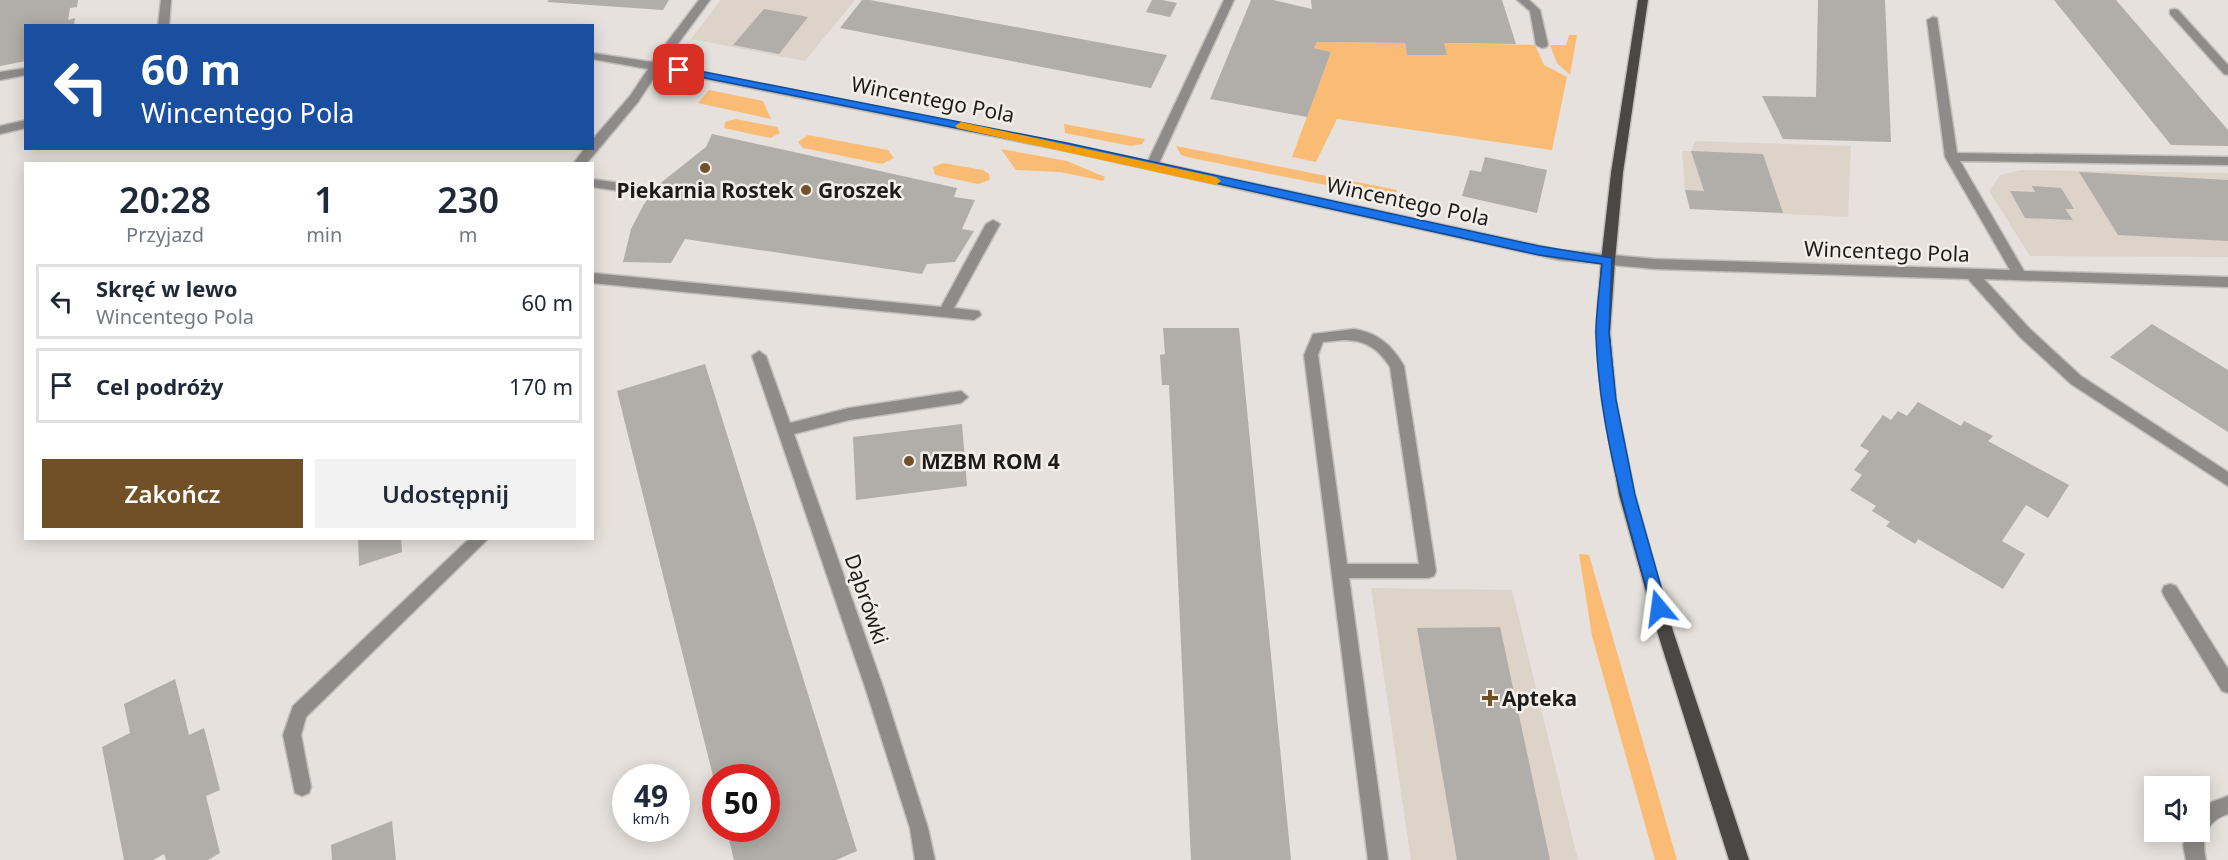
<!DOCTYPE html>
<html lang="pl">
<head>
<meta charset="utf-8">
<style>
  body { margin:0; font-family:"Noto Sans",sans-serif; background:#f2f2f3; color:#1f2937; height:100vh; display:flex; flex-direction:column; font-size:22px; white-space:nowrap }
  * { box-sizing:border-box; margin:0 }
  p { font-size:20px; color:#747a83 }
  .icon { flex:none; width:33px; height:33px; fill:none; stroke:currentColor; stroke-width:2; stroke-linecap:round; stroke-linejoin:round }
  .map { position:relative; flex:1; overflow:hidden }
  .sheet { position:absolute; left:24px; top:162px; width:570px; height:378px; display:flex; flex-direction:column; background:#fff; border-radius:0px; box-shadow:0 3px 15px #0003 }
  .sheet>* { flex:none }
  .banner { position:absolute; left:24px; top:24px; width:570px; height:126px; border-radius:0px; box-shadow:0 3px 15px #0003; background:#1a4fa0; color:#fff; overflow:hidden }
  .fabs { position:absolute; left:2144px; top:776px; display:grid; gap:12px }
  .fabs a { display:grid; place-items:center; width:66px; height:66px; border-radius:0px; background:#fff; box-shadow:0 3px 15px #0003; font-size:30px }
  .speed { position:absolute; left:612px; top:764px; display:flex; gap:12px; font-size:30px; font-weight:700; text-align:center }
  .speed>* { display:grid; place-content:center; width:78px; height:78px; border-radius:50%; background:#fff; box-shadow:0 3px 15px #0003; line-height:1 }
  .speed small { font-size:15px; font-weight:400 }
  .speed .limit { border:9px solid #d22; background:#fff; color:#111 }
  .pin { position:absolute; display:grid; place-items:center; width:51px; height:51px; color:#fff; margin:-26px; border-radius:12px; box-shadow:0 3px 9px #0006 }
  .me { position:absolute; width:66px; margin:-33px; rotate:344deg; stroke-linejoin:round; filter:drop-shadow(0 0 4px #0008) }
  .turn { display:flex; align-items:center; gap:21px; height:126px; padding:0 18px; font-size:27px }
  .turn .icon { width:78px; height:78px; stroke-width:2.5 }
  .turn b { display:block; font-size:42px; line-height:51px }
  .eta { display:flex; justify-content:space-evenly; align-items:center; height:102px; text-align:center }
  .eta b { font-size:36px; font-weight:600; line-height:42px }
  .cta { display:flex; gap:12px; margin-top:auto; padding:12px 18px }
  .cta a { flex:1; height:69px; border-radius:0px; background:#715027; color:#fff; font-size:24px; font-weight:600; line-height:69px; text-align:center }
  .cta a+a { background:#f2f2f3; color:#1f2937 }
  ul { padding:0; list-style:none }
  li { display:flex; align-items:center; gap:18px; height:75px; margin:0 12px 9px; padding:0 6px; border:3px solid #e0e1e3; border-radius:0px }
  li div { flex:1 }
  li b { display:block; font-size:22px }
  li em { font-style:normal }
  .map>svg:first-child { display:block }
  .built { fill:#ddd3c9 }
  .green { fill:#fabc74 }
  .building { fill:#b1ada8 }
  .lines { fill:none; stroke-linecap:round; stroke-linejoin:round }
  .minor-casing { stroke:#c2beb9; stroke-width:3 }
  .major-casing { stroke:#c2beb9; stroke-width:3 }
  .minor { fill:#8e8c8a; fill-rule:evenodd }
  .major { fill:#4a4744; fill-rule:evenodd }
  .route { fill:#1a73e8; stroke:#114b97; stroke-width:1.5 }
  .slow { fill:#f59e0b }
  .poi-dot { fill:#715027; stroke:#f3eee9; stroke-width:2 }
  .labels { text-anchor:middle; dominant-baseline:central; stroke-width:5; stroke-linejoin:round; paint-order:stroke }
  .street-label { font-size:21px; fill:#1d1c1a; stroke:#f3eee9 }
  .poi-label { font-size:21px; font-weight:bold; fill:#1d1c1a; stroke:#f3eee9; text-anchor:start }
</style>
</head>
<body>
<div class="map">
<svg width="2228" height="860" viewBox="0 0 2228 860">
  <rect width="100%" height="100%" fill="#e6e1dc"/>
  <g class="built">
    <path d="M721,0H855L805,61L691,39Z"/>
    <path d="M1695,141L1851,146L1848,217L1690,209L1685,190L1682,151H1691Z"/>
    <path d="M2022,170L2228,173V257L2030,256L1989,191L2000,175Z"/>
    <path d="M1371,588L1512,590L1578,860H1411Z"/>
  </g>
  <g class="green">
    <path d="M1569,35H1577L1570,75L1557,63L1550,45H1566Z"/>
    <path d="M1317,42L1405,43L1407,55L1444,43L1535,45L1544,65L1567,77L1552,150L1337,119L1316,162L1292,157L1331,52L1314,48Z"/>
    <path d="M709,90L763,101L771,119L698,103Z"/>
    <path d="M736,119L777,127L780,133L770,138L724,128L725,122Z"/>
    <path d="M1064,124L1145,139L1142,144L1131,146L1065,133Z"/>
    <path d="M808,135L888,150L894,158L882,164L803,148L798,142Z"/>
    <path d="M1176,146L1397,190L1395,199L1187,157L1181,155Z"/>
    <path d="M1001,149L1067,161L1105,177L1103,181L1060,172L1016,170Z"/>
    <path d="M943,163L983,170L989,174L990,180L978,184L935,175L933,167Z"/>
    <path d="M1579,554L1589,555L1677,860H1655L1592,636Z"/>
  </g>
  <g class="building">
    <path d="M0,0H78L77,7L70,8L68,20L75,18L74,26H26V61L0,66Z"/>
    <path d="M549,0H669L663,10L547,2Z"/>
    <path d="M862,0H870L1167,55L1151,88L840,28Z"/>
    <path d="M1152,0H1162L1177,3L1170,17L1146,12Z"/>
    <path d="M1251,0H1273L1312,9L1311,0H1502L1516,44L1444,43L1447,55H1407L1405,43L1317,42L1314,48L1331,52L1307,117L1210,99Z"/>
    <path d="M1818,0H1885L1891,142L1783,139L1762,96L1816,97Z"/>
    <path d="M2054,0H2116L2228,130V146L2171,145Z"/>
    <path d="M764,9L808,17L779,54L733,45Z"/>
    <path d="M712,134L957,188L954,197L975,200L962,229L974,231L955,262L927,264L922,274L685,239L671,263L623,262L631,229L644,204L663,181L706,147Z"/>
    <path d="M1691,151L1763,154L1783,213L1690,209L1685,190L1704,191Z"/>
    <path d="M1485,157L1547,170L1537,213L1462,196L1470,170L1481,172Z"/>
    <path d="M2079,172L2228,180V241L2118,235Z"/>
    <path d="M2032,186L2061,188L2074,209H2065L2073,220L2025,218L2010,191L2035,192Z"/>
    <path d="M2152,324L2228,370V432L2110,357Z"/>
    <path d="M1163,328H1239L1291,860H1191L1169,385H1162L1160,355L1165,354Z"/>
    <path d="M705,364L857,851L836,860H734L726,828H766V777H716L715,784L617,391Z"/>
    <path d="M1918,402L1961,426L1964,421L1993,436L1988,441L2069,485L2048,518L2026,505L2002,541L2025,554L2003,589L1918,539L1915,544L1886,526L1890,522L1872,511L1876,506L1850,490L1862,475L1854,470L1869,451L1860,446L1883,415L1891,420L1898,411L1907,416Z"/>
    <path d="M962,424L967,486L856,500L853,437Z"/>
    <path d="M358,538H401L402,552L359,566Z"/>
    <path d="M1500,627L1550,860H1457L1417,628Z"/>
    <path d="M175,679L189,735L204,728L220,790L206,796L220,853L208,860H166L164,854L153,860H124L102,747L130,733L124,704Z"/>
    <path d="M392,821L396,860H332L331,845Z"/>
  </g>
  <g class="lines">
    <g class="minor-casing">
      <g id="minor">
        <path d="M161,0H171L169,26H158Z"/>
        <path d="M699,0H710L663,64L1148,161L1224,0H1234L1159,163L1559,250L1655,259L2010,270L1945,157L1927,20L1933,17L1937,18L1957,153L2228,157V165L1960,161L2024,271L2228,277V287L1984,279L2030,329L2081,376L2228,472V486L2071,384L2020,337L1968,279L1655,269L1559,260L1067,151L659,70L638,102L586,164H573L585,148H592V140L630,96L648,69L592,59V53L652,62Z"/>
        <path d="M1517,0H1529L1540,10L1548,45L1546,47L1542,48L1536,45L1530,11Z"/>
        <path d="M2174,9L2178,10L2228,65V75L2224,74L2170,14V10Z"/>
        <path d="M26,68V75L0,80V72Z"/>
        <path d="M26,120V128L0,134V126Z"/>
        <path d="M592,179L654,188L660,192L654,196L592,187Z"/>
        <path d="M993,220L1000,224L954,308L979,311L981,315L974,320L592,283V273L941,307L986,224Z"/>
        <path d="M1354,329C1378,333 1392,345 1404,366L1436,571L1434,576L1428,578H1349L1388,860H1368L1304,355L1313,334ZM1343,340C1365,340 1378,348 1390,367L1419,564H1347L1318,355L1323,342Z"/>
        <path d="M759,351L766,356L790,423L849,408L961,391L968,397L961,403L849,420L794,434L883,687L928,828L935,860H915L910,828L865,687L752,356Z"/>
        <path d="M470,538H489L306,717L301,735L311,787L309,793L302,796L295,793L283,735L293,706Z"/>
        <path d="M2170,584L2176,586L2228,669V693L2222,691L2164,596L2162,591L2164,586Z"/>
        <path d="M2228,796V814C2206,821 2201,839 2206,860H2186L2183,845L2188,831H2199V812L2209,803Z"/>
      </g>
    </g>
    <g class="major-casing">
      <path id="major" d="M1638,0H1648L1623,173L1615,261L1610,333L1616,400L1635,495L1673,631L1749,860H1729L1657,631L1619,495L1602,400L1596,333L1601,261L1611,173Z"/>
    </g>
    <use href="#minor" class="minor"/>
    <use href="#major" class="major"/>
  </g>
  <path class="route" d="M679,67L1067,143L1539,246L1612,258L1609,333L1616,400L1635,495L1667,608L1665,613L1659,615L1652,608C1627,519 1598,427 1596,333C1596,311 1600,287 1602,264L1539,255L1067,150L675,72V68Z"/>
  <path class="slow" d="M961,122L1216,177L1221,181L1216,185L957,128L955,126Z"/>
  <g class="poi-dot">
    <circle cx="705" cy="168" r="6"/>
    <circle cx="806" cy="190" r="6"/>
    <circle cx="909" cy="461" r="6"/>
    <path d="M1487 689h6v6h6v6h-6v6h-6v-6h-6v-6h6z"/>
  </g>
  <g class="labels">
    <g class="street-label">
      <text transform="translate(933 99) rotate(11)">Wincentego Pola</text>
      <text transform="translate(1408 201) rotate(12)">Wincentego Pola</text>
      <text transform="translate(1887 251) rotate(2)">Wincentego Pola</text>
      <text transform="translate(867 599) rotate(71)">Dąbrówki</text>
    </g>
    <g class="poi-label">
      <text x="705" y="190" text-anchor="middle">Piekarnia Rostek</text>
      <text x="818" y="190">Groszek</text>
      <text x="921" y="461">MZBM ROM 4</text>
      <text x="1502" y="698">Apteka</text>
    </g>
  </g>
</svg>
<div class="fabs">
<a><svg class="icon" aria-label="sound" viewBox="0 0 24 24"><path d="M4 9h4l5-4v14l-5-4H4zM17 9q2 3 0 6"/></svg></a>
</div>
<div class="speed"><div>49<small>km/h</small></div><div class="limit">50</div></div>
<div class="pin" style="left:679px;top:70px;background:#d93025"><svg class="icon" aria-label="arrive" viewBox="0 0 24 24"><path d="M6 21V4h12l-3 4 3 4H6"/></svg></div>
<svg class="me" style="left:1659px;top:608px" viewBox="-20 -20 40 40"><path d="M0-17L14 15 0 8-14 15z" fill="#1a73e8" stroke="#fff" stroke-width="4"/></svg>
<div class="banner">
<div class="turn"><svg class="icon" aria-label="left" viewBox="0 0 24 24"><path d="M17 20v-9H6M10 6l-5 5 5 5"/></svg><div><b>60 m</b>Wincentego Pola</div></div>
</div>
<section class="sheet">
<div class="eta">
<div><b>20:28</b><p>Przyjazd</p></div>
<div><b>1</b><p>min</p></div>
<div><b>230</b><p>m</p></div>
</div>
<ul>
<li><svg class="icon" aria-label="left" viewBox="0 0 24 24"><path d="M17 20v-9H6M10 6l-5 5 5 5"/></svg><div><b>Skręć w lewo</b><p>Wincentego Pola</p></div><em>60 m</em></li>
<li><svg class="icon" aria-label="arrive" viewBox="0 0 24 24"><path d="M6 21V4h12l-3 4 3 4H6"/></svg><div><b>Cel podróży</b></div><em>170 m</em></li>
</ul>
<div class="cta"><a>Zakończ</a><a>Udostępnij</a></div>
</section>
</div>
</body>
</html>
